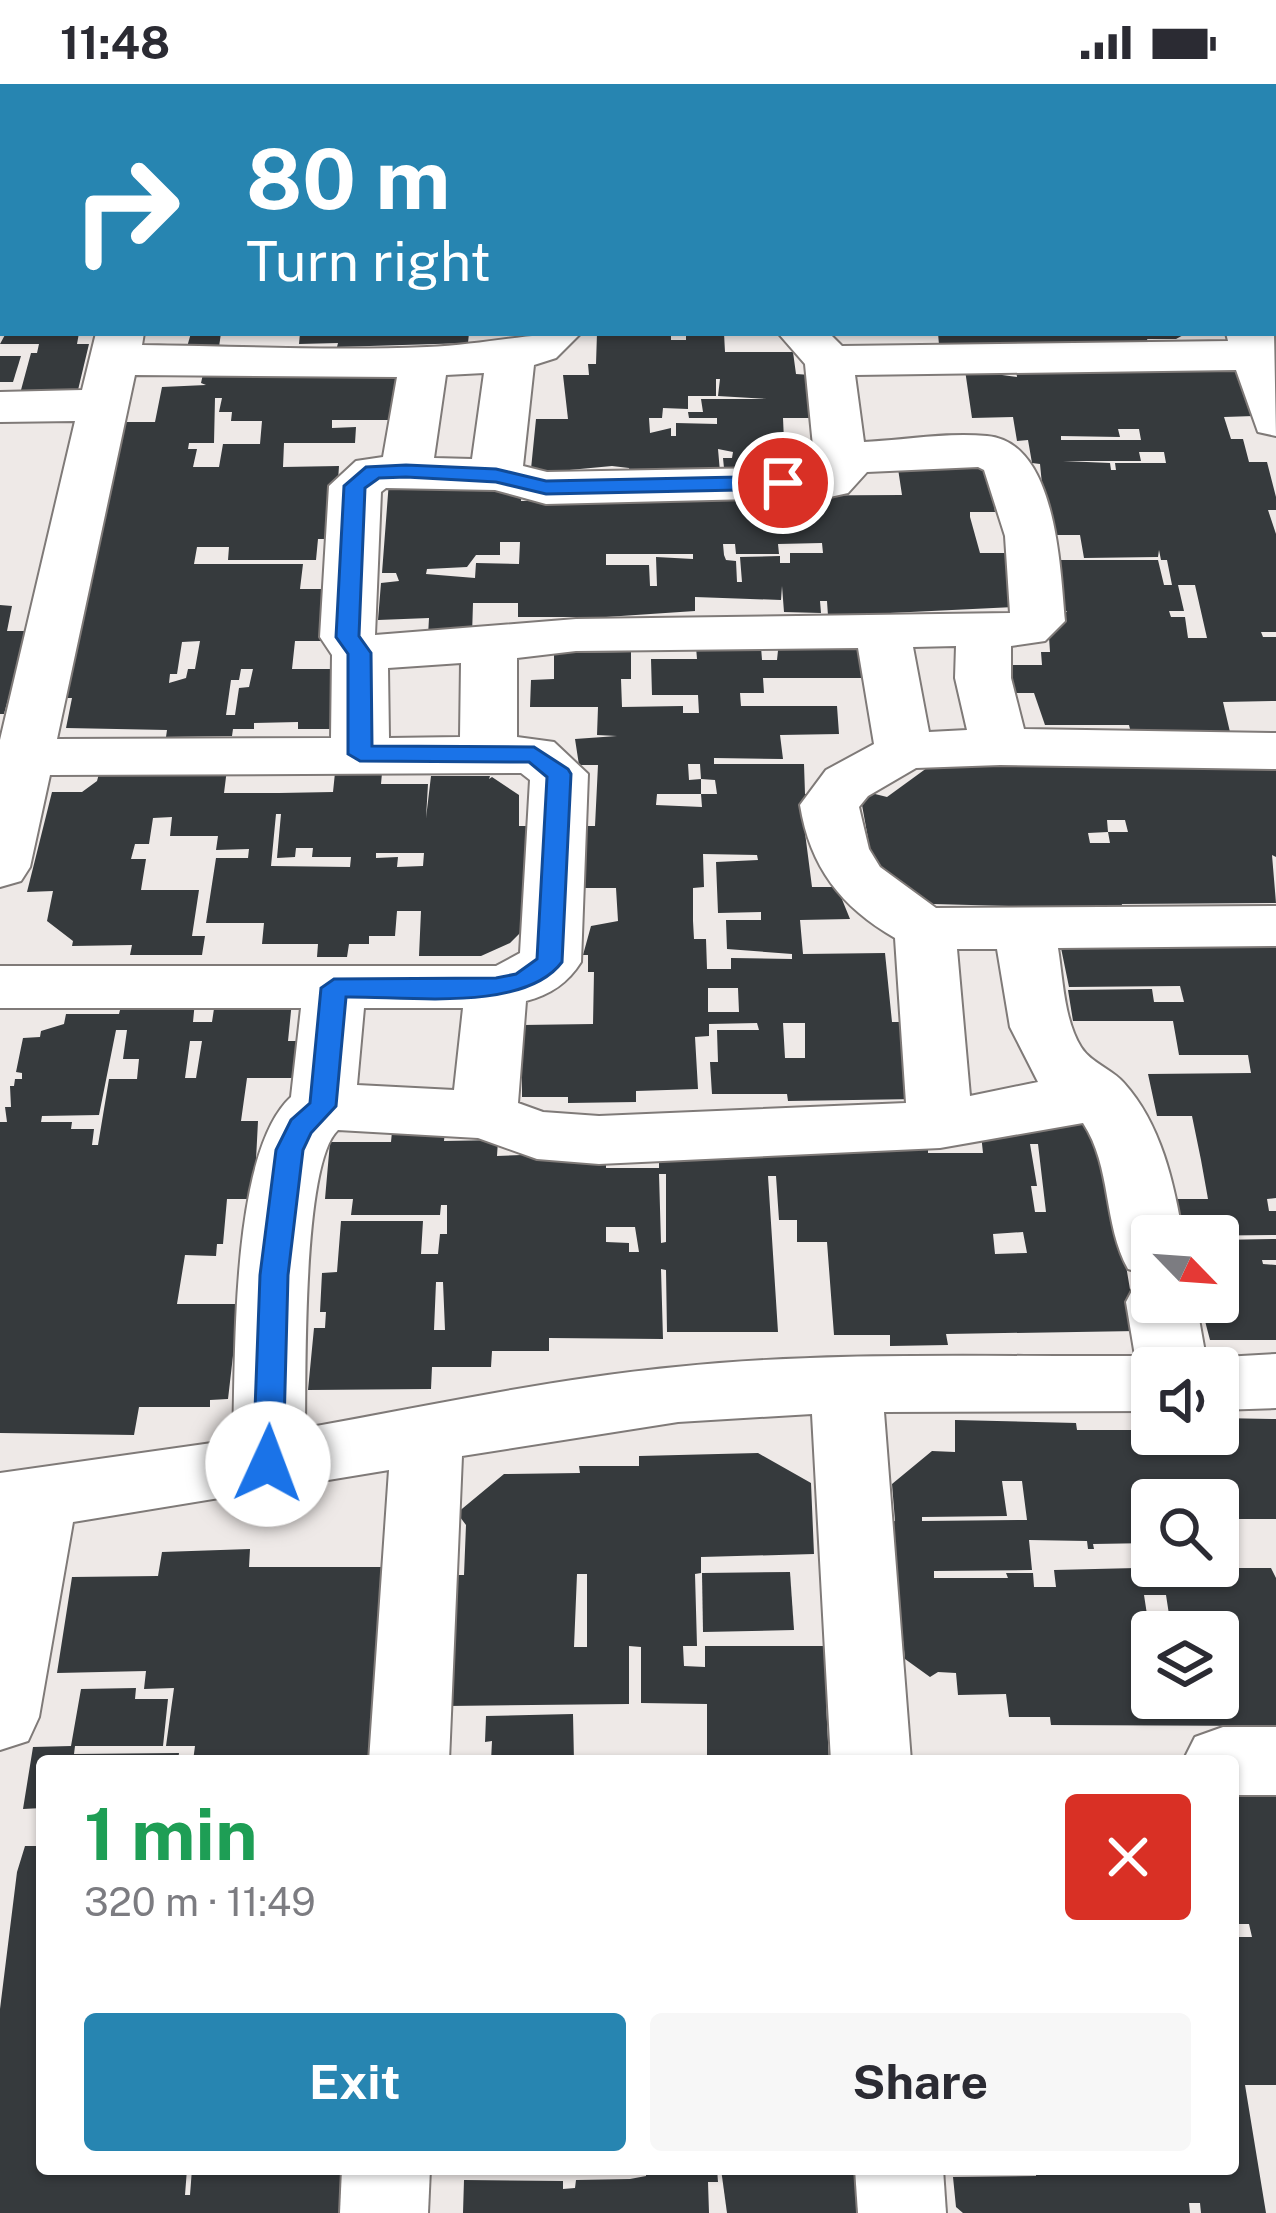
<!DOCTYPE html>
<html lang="en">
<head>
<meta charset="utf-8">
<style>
  body { margin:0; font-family:"Public Sans",sans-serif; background:#f7f7f7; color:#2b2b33; height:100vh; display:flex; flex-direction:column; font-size:45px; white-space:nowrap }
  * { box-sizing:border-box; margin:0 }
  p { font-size:39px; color:#7c7c81 }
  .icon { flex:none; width:66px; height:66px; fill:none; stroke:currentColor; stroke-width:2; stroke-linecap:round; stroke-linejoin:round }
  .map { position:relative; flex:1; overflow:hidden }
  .drawer { position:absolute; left:36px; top:1671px; width:1203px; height:420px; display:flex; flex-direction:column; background:#fff; border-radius:12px; box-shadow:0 3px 9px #0004 }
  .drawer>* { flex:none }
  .top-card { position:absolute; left:0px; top:0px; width:1278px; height:252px; box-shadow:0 3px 9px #0004; background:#2785b1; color:#fff; overflow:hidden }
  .needle { width:78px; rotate:115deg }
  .buttons { position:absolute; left:1131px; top:1131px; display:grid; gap:24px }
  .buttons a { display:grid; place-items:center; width:108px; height:108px; border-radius:12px; background:#fff; box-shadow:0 3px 9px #0004; font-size:60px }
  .pin { position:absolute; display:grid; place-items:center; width:102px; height:102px; color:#fff; margin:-51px; border:6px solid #fff; border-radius:50%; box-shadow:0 3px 12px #0007 }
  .me { position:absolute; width:132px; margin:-66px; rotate:2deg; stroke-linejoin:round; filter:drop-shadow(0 0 9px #0008) }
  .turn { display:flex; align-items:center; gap:42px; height:252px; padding:0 48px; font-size:54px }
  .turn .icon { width:156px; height:156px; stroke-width:2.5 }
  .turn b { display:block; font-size:84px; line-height:102px }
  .round { display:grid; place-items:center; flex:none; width:126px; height:126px; border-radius:12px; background:#f7f7f7 }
  .headline { display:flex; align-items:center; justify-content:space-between; height:204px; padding:0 48px }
  h1 { font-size:72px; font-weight:700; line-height:90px; color:#1e9e55 }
  .cta { display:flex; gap:24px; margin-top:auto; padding:24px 48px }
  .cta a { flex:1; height:138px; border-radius:12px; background:#2785b1; color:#fff; font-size:48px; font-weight:700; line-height:138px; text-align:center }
  .cta a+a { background:#f7f7f7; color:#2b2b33 }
  .status { display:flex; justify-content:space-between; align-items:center; height:84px; padding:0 60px; background:#fff; direction:ltr }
  .status svg { height:33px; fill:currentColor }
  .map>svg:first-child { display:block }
  .building { fill:#363a3d; fill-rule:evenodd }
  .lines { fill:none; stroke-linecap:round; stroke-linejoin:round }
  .minor-casing { stroke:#7f7a78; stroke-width:4 }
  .minor { fill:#fff; fill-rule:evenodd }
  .route { fill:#1a73e8; stroke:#114b97; stroke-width:3 }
</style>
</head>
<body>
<div class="status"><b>11:48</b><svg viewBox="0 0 49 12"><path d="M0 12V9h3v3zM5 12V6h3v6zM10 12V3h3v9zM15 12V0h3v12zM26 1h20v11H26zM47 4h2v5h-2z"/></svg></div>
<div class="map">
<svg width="1276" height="2129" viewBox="0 0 1276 2129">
  <rect width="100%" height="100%" fill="#eee9e7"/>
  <g class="building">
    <path d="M6,249H79L77,260H89L78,306H21L31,269H37L39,260H0Z"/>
    <path d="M191,249H221L219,263H187Z"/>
    <path d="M300,249H469L468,259L337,263L338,259L299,260Z"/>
    <path d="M597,249H671V256H686V249H724L725,268H793L796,290L811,291L818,334H783L784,357H821L823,380L811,386L724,384L723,374H732L733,368L718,365L720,388L630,389L629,384L612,382L537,389L531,385L536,335H568L563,291H589L588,280H596ZM716,295H720L718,312L767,315H701L703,328H688L689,334H717V340L676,339V352H671V344L650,349L649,334H662L663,324L688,325V312H716Z"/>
    <path d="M938,249H1187L1176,255H1147L1149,260L939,261Z"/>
    <path d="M0,272H21L13,298H0Z"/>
    <path d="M1225,282L1242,290L1254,332L1224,333L1231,355H1243L1249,378H1267L1276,413V426H1268L1276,450V548H1261L1263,553H1276V617L1223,618L1230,648L1131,649L1129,641H1045L1034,609H1010L1008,581H1042L1041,568H1050L1049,553L1067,527H1063L1054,476H1158L1164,501H1172L1167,476H1161L1159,466L1158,473L1084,474L1080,451H1047L1040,380L1032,379L1028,356L1017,357L1013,333L972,334L965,286L1017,293L1016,286ZM1118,345H1139L1141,356H1061V352L1120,353ZM1139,368H1164L1166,379H1115L1116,386H1111L1110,379L1063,377H1141ZM1178,501H1195L1207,554H1188L1185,533H1171L1169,527H1184Z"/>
    <path d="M312,284L311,293L326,294L400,288L404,336H332V344L356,343L355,359H284L283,383L339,382L334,455H318L316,476H228L229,463H197L194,480H303L300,505H323L321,531L326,557H295L292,585H344L338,645H298V638L254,639V645H233L232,652L166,653L167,646L66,644L72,614H65L99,431L106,430L125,338H155L162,303L206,301L201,299L203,290ZM215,314H222L219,328H232L231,337H262L260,360H223L219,383H193L197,365H188L189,359H214ZM200,557L195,585H188L186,594L169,599L170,590H177L182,558ZM241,585H253L249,603L239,604L235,631H226L231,596H239Z"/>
    <path d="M988,377L995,428H970V433L980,469H1010L1014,523L828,532L827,517H820L821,529L784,528L782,502L781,516L695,513V527L606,533H518V519H473L472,551L428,552L429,534L378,536L381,499L399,497L396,489H382L389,397L480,396L479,407H522L521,417L690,413L691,417H733V412L902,411L897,378ZM500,458H520L519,480L476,479L475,494L426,490L427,485L467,483L476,471H500ZM822,459L823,469H790V479H780V472L740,473L742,498H737L736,477L726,476L724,471L723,460H735L736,470H779L778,460ZM606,470H693V475L656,473L657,502H650L649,481H606Z"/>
    <path d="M0,521L12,522L7,547H30L17,602L12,601L4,630H0Z"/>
    <path d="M779,557H857L871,594H763L764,609H740L741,622H837L839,650L780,651L783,675L714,674V680H804L805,710H815L817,740L804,741L812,803H837L850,835L800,836L803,870L885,869L892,938H909L918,1015L788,1017L787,1010H712L710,978H718L717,946H759L757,939L709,940V952L695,953L698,1005L636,1007V1018L568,1019V1013H522V941L593,940L594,888H588V871H583L591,842L618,837L616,804H583L584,742H595L598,681H579L575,655L617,652L597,651L598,623H530L531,596L554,595V569L631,568V595H621L622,623L683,622V629H699L698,611H652L651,575H697L696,563H761L762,576H777ZM688,680H700L701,695L715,696L717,710H701L702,723L656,721L657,710H701V695L689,696ZM703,770L757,771L758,776L716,778L718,829L761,828V836H726L727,865L792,870V875L731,874V885H707L706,855H694L693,837V804L704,803ZM708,904H738L739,928H708ZM783,939H805V974H785Z"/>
    <path d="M383,678L381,700H428L426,734L431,692H490L489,695L492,693L519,711V742H532L525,844L510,859L481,872H419L421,827H397L395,852H369V860H349L347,873H317L318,860H262L264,839H206L216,774H248L249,765L216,766L218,752H170L172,733L153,734L149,760H135L131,775H146L141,806H199L192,852H205L202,871H130L132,861L72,862L73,857L47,837L53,807L27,808L52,708H82L97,697L100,686L227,685L224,709H279L333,708L336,679ZM276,730H281L277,774L295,773L296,764H313L312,773H351L350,783L271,782ZM376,769H424L423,782L397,783L398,773L376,774Z"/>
    <path d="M1096,678V683L1276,678V773L1272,771L1276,819L1122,820L1121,825L933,820L893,802L873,782L862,721L871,709L887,713L931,681ZM1107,736H1125L1128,748H1108L1110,759H1090L1088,749L1108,748Z"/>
    <path d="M1276,852V1114L1267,1115L1269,1127H1276V1151L1179,1152L1172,1115H1208L1201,1076L1192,1032H1157L1148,990L1251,989L1248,971H1179L1173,937H1073L1068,906L1152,905L1154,918H1184L1180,902L1069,903L1061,864Z"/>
    <path d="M195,917L193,938H212L215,918L292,917L288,957H306L302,994H247L241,1037H258L254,1115H227L223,1160H217L216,1172L185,1171L177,1220H239L228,1315L210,1316V1323H139L134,1351L0,1349V1038H7L5,1023H11L10,1002H14L15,995H22V989L16,988L23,954L40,953L41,947L64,940L66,930H119L122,918ZM116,946H127L123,975H139L137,995H109L98,1061H92L94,1045H71L72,1038H41L42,1032L99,1031ZM190,957H202L196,994H185Z"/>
    <path d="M393,1037H446L444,1057L498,1056L497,1072L606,1068V1084H659V1066L821,1071V1063L928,1064V1069H983L980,1041L1090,1037L1117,1128L1137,1247L946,1250L948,1261L890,1262V1251H834L827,1158H797V1136H779L776,1092H768L778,1248H667L666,1186L661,1185L663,1255L549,1254V1267H492L491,1283H432L431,1305L308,1306L314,1244H325L326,1228H320L322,1189L337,1188L341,1137H423L421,1170H438L440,1150H447V1121H441L440,1131H351L353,1115H325L330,1058H391ZM1030,1060H1038L1046,1128H1035L1031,1102H1037ZM659,1090H666V1158L661,1159ZM606,1143H635L639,1168H629V1159L606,1158ZM1023,1148L1027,1169L995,1170L993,1150ZM436,1198H443L445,1246H434Z"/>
    <path d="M1276,1155V1176H1262L1263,1180L1276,1181V1256H1210L1200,1218H1218V1156Z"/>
    <path d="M1138,1334H1152V1350H1218V1334L1276,1335V1435H1218V1416H1152V1459L1093,1460L1094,1465H1088L1087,1457L1029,1456L1032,1486L934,1487V1494H1008L1006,1489H1033L1034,1503H1056L1054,1486L1218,1482L1220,1440L1228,1484H1271L1276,1494V1642L1051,1641L1050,1633H1009L1006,1610L958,1611L956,1589L938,1588L930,1593L905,1575L901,1538H893L888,1438L895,1437L892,1400L932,1367L955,1368V1336L1076,1339L1077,1346H1140ZM1002,1397H1022L1027,1436L922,1437V1433L1007,1432ZM1144,1511H1166L1170,1537H1148ZM1152,1548H1218V1614H1152Z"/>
    <path d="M758,1369L811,1399L814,1470L701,1473V1489L695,1490L697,1562H683L684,1582L705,1583V1562H833L837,1618H826L829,1677H707V1620L641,1619V1563L629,1562V1620L447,1622L457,1491H464L466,1441L457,1429L504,1390L580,1389L579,1382H639V1372ZM577,1490H587V1563H574Z"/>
    <path d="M250,1465L249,1483H389L379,1677H193L195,1662H166L174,1604L144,1605L146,1587L57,1589L72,1493L158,1492L162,1468Z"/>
    <path d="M790,1488L794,1546L703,1548L702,1489Z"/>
    <path d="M136,1604L135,1615H168L163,1662H75L74,1670L179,1669L178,1677H42V1724L23,1725L33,1663L71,1662L81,1605Z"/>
    <path d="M573,1630L574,1677H491L492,1657L485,1658L486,1632Z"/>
    <path d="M1233,1702L1276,1710V2001H1245L1266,2129H1201L1200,2119H1189L1190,2129H963L956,2123L953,2093L1036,2092V2085H1233V1951H1237L1233,1853H1252L1249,1840H1233V1824H1239L1233,1820Z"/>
    <path d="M25,1762H42V2085H187L185,2111H190L192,2085H354L351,2129H0V1925L17,1788Z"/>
    <path d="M646,2085H717L718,2098H708L709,2129H463L464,2096L563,2097V2105L575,2104L576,2096L630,2095L646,2092Z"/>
    <path d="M721,2085H862L865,2129H727Z"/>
  </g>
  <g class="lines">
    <g class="minor-casing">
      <g id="minor">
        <path d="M168,0H215L165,3Z"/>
        <rect x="373" y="0" width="44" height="3"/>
        <rect x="925" y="0" width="44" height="3"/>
        <rect x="1163" y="0" width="44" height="3"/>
        <rect x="0" y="32" width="3" height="26"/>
        <path d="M96,249H144L142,261C236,262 332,267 427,263C481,261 529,249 581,249L556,274L534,281L523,382L547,388L815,383L805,280L778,249H829L842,262L1228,257L1226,249H1274L1276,352L1258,348L1236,286L855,291L864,358C904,356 948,348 987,352C1057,358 1060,484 1065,537L1045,557L1011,562V594L1024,645L1276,649V685L1000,681L916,684L868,712L859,723L869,765L880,783L936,824L1276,822V862L1058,864C1063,895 1064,936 1081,963C1091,979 1112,985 1124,999C1161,1040 1174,1099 1183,1152H1152V1192L1128,1185C1103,1140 1112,1083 1083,1039L940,1064L599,1080L537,1075L478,1054L338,1046C302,1079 306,1288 305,1344C428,1322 551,1295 676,1283C828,1267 982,1273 1135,1272L1126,1218L1136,1199L1152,1195V1218H1196L1206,1274L1276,1270V1324L1218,1326V1284H1152V1327L884,1328L911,1677H831L812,1330L678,1338L462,1372L449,1677H369L389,1386L73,1438L39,1633L28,1657L0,1666V1389L233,1356C236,1273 230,1069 291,1013L301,924H0V882H496L520,869L530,696L521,689L50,691L30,783L21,797L0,803V656L75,337L0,338V308L82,306ZM484,289L472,375L434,374L446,291ZM135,291L397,293L383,373L356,377L329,402L320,553L332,571L331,654L57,655ZM978,383L984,386L1005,452L1010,529L576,535L375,551L381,408L386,404L495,406L546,420L830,413L848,409L867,388ZM956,562L955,594L967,646L929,648L913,563ZM858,564L874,660L826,686L800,721C810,783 841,823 895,854L906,1019L599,1032L543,1028L518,1019L526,917C550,911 568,899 581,878L588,690L554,658L517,653V574L576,567ZM461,579L460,653L389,654L388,584ZM957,865H997L1010,943L1038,998L970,1012ZM364,924H463L454,1006L357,1001Z"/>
        <path d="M1223,1643H1276V1711H1233V1677H1183L1195,1653Z"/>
        <path d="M342,2085H430L428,2129H340Z"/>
        <path d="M855,2085H943L946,2129H858Z"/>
      </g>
    </g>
    <use href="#minor" class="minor"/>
  </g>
  <path class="route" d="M406,381L496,385L546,397L783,392L794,399L783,405L546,410L496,398L406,393L379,394L365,404L359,552L371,569L372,662L534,663L568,685L571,690L562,878C524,929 405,912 346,913L336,1022L311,1049L303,1066L288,1191L283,1380L278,1388H257L253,1380L260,1191L276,1066L291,1036L310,1019L321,904L334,895L496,894L516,890L537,875L547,693L529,678L360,677L348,670V570L336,553L344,402L366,383Z"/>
</svg>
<div class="buttons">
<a><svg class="needle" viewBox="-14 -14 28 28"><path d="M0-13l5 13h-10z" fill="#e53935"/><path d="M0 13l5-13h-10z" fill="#7c7c81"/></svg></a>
<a><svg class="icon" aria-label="sound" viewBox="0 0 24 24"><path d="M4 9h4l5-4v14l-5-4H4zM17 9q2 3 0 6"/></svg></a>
<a><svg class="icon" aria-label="search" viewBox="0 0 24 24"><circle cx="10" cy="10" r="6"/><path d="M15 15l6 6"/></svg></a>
<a><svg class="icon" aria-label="layers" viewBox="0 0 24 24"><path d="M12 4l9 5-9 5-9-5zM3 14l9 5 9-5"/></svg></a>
</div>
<div class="pin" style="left:783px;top:399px;background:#d93025"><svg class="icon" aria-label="arrive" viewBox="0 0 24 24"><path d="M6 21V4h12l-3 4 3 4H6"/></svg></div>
<svg class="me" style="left:268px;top:1380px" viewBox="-20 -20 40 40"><circle r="19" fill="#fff"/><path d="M0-13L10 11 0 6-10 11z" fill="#1a73e8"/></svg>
<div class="top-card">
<div class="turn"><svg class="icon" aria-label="right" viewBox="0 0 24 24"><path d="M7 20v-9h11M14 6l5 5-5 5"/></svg><div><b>80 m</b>Turn right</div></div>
</div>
<section class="drawer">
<div class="headline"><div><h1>1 min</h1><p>320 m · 11:49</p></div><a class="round" style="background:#d93025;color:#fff"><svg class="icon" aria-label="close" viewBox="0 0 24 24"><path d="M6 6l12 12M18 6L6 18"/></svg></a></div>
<div class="cta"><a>Exit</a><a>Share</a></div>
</section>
</div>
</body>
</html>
